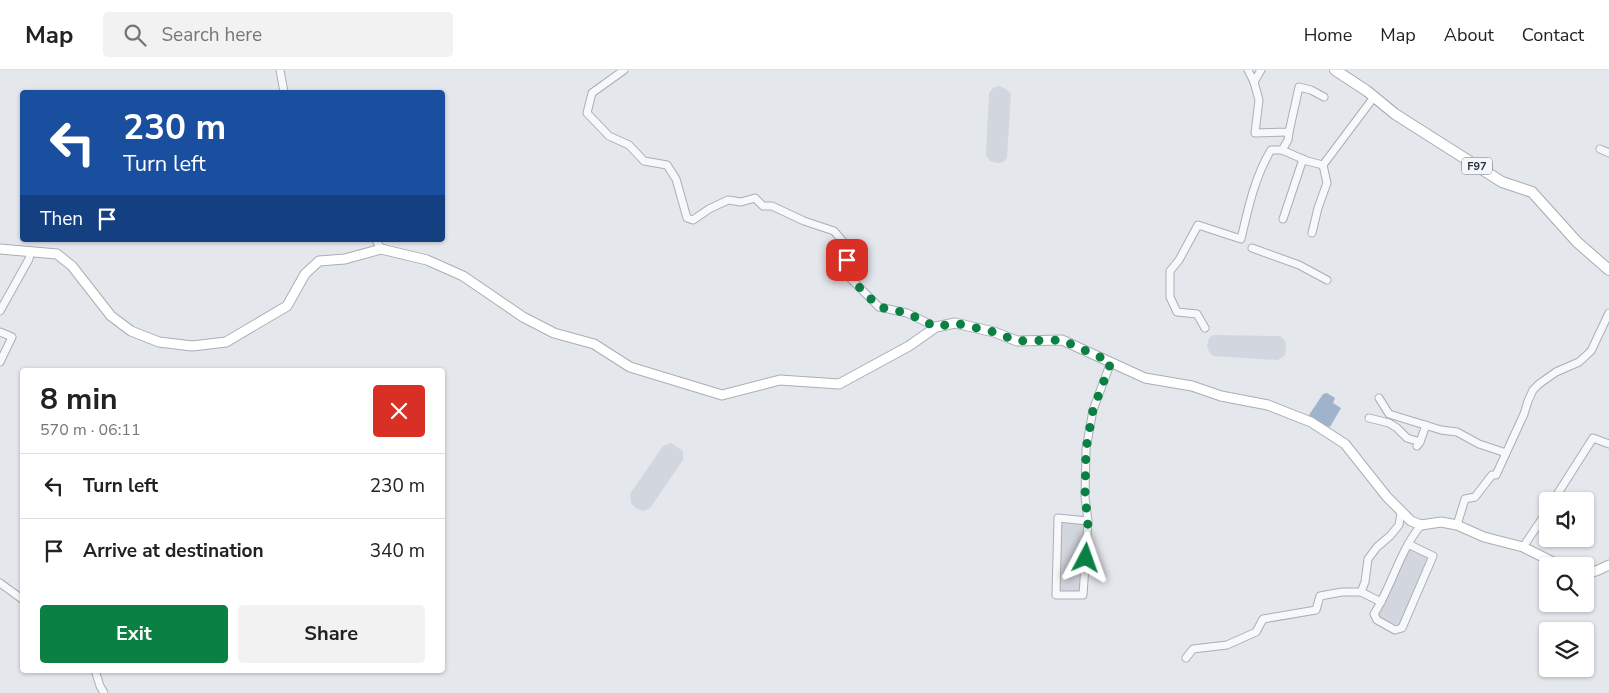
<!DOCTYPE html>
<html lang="en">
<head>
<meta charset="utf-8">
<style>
  body { margin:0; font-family:"Nunito Sans",sans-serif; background:#f2f2f2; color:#222; height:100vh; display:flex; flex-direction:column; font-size:19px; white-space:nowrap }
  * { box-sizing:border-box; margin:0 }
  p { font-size:16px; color:#767676 }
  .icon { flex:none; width:28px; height:28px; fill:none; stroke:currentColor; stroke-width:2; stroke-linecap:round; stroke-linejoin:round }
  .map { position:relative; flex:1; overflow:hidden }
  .details { position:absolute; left:20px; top:298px; width:425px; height:305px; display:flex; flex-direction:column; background:#fff; border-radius:5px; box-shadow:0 1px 4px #0004 }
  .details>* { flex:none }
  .top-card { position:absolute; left:20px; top:20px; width:425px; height:152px; border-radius:5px; box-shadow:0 1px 4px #0004; background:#1a4fa0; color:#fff; overflow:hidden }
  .fabs { position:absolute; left:1539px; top:422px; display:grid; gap:10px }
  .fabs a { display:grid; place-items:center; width:55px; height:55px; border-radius:5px; background:#fff; box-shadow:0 1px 4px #0004; font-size:25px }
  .pin { position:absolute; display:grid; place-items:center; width:42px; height:42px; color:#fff; margin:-21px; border-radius:10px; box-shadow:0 2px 8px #0006 }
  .me { position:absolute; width:55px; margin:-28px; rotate:4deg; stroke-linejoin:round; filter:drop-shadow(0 0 4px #0008) }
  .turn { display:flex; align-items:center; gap:18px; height:105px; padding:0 20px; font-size:22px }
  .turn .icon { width:65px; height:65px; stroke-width:2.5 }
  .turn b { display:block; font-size:35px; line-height:42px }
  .then { display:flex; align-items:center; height:48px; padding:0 20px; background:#0003; gap:10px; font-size:19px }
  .round { display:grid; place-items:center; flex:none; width:52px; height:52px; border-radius:5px; background:#f2f2f2 }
  .head { display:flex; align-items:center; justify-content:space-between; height:85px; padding:0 20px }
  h1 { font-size:30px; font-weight:700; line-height:38px }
  .cta { display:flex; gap:10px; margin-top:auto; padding:10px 20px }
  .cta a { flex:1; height:58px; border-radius:5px; background:#0b8043; color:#fff; font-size:20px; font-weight:700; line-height:58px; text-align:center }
  .cta a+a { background:#f2f2f2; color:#222 }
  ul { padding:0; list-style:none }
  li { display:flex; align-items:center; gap:15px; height:65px; padding:0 20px; border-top:1px solid #e0e0e0 }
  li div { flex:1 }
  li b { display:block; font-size:19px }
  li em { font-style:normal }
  header { display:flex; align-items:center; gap:30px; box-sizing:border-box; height:70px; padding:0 25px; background:#fff; border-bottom:1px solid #e0e0e0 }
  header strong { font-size:24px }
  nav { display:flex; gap:28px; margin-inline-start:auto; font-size:18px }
  .search { width:350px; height:45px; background:#f2f2f2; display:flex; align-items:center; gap:12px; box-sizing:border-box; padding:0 18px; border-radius:5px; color:#767676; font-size:19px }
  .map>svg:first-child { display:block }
  .built { fill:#d2d6de }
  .water { fill:#9fb4cc }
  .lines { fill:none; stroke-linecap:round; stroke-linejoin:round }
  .minor-casing { stroke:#a9aeb7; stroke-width:9 }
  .secondary-casing { stroke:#a9aeb7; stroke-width:11 }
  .primary-casing { stroke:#a3abb8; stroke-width:12 }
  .minor { stroke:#f7f8fa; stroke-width:7 }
  .secondary { stroke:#fff; stroke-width:9 }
  .primary { stroke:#fff; stroke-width:10 }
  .route { stroke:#0b8043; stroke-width:9; stroke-dasharray:0 16.2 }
  .labels { text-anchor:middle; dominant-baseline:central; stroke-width:4.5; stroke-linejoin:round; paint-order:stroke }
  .shield { fill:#f4f6f9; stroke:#676e7b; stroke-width:1 }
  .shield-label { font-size:11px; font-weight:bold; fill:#2b3445 }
</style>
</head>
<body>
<header>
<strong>Map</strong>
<div class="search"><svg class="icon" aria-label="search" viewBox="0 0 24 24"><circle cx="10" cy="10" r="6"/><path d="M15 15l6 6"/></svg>Search here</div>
<nav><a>Home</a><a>Map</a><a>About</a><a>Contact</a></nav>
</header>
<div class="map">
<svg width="1609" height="623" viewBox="0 0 1609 623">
  <rect width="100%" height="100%" fill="#e4e7ec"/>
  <g class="built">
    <path d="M999,16L1006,19L1011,24L1007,87L1004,92L997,93L990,91L986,85L989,23L993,18Z"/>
    <path d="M1213,265L1280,266L1285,271L1286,278L1285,285L1278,290L1213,286L1209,282L1207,275L1209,268Z"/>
    <path d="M671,373L683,381V390L650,438L643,441L636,438L631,433L630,424L663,376Z"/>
    <path d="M1062,452L1083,454L1079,524L1058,522Z"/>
    <path d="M1407,479L1430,489L1400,556L1377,547Z"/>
  </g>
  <path class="water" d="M1327,323L1335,328L1333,333L1341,338L1330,357L1318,353L1309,345L1323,324Z"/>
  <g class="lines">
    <g class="minor-casing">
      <g id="minor">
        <path d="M280,0L284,22"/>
        <path d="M624,0L592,23L587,43L609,66L629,75L644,91L667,95L676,109L687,148L693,150L709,139L728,130L741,132L755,128L763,136H772L804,151L834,161L846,175L848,206L879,237L907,243L936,257"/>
        <path d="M1248,0L1254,12L1261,0"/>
        <path d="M1254,12L1259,30L1255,63L1289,62L1299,17L1311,20L1324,27"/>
        <path d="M1600,79L1609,83"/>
        <path d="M1282,80L1288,70L1289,62"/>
        <path d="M1283,149L1303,89"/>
        <path d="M1312,163L1318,138L1327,113L1323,95"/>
        <path d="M376,170L381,179"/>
        <path d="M1252,178L1299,195L1327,210"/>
        <path d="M0,241L29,189L31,181"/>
        <path d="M1205,258L1197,244L1177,242L1170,227V201L1179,190L1198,155L1241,169C1248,139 1255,106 1271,80H1282L1307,91L1323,95L1374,27"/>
        <path d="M0,262L12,267L0,292"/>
        <path d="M1379,328L1389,344L1441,360L1457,362L1479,374L1506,383"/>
        <path d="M1369,348L1389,353L1397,358L1407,368L1420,372L1417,376"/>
        <path d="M1420,372L1426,355"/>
        <path d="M1553,431L1593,368L1609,374"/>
        <path d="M1088,451L1058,448L1056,525H1083L1088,451L1085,427L1086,379L1093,340L1111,292"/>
        <path d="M1457,455L1465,429L1475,427L1492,405H1496L1524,344L1528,331L1533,320L1539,314L1556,302L1579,292L1591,281L1609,243"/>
        <path d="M1408,474L1433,486L1402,558L1395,560L1377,550L1374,544C1392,516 1399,482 1421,455"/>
        <path d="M1523,477L1548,440"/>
        <path d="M0,513L22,529"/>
        <path d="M1361,522L1381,532"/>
        <path d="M1186,588L1193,579L1227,575L1256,562L1263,549L1316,540L1320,526L1342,522H1361L1365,512L1368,489L1377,477L1390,466L1399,455L1401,442"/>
        <path d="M95,600L100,616L104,623"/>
      </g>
    </g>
    <g class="secondary-casing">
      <g id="secondary">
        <path d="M0,179L57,184L72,196L111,246L131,261L159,272L192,276L226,272L287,236L305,204L319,191L345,189L381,179L427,190L463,206L523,247L554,263L594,274L630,297L722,325L780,310L839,314L909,276L936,257L955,253L994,262L1017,271L1062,270L1145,308L1192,316L1221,326L1268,335L1311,352L1345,374L1387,427L1411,451L1421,455L1441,452L1457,455L1484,467L1523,477L1561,496"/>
        <path d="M1585,503L1596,501L1609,495"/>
      </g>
    </g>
    <g class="primary-casing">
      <path id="primary" d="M1335,0L1367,21L1395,44L1502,112L1532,122L1577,172L1609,200"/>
    </g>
    <use href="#minor" class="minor"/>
    <use href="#secondary" class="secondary"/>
    <use href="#primary" class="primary"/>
  </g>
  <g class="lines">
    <path class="route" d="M847,190L848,206L879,237L907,243L936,257L955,253L994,262L1017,271L1062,270L1111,292L1093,340L1086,379L1085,427L1088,451L1086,488"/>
  </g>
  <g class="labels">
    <rect class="shield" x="1462" y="87.5" width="30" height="17" rx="4"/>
    <g class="shield-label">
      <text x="1477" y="96">F97</text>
    </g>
  </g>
</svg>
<div class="fabs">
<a><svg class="icon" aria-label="sound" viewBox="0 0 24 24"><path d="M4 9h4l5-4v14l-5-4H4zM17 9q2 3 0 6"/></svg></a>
<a><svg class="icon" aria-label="search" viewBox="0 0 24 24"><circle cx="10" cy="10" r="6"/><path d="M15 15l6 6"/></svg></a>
<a><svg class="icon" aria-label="layers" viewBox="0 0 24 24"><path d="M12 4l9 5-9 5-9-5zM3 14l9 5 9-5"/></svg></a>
</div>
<div class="pin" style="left:847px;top:190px;background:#d93025"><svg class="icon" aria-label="arrive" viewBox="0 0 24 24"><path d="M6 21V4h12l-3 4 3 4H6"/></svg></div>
<svg class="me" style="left:1086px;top:488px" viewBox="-20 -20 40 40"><path d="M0-17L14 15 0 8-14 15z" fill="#0b8043" stroke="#fff" stroke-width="4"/></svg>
<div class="top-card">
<div class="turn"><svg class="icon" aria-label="left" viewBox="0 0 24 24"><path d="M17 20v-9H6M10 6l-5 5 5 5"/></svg><div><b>230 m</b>Turn left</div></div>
<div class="then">Then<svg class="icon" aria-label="arrive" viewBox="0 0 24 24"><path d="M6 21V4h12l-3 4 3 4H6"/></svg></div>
</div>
<section class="details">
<div class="head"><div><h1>8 min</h1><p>570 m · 06:11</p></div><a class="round" style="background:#d93025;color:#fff"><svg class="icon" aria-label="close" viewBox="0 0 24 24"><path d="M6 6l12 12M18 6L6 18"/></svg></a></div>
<ul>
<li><svg class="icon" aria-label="left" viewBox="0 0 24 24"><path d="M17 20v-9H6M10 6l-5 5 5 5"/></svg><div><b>Turn left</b></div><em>230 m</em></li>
<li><svg class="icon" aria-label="arrive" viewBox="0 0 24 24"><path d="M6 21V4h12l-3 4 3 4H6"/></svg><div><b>Arrive at destination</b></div><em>340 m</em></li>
</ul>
<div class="cta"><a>Exit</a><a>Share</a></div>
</section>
</div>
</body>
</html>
